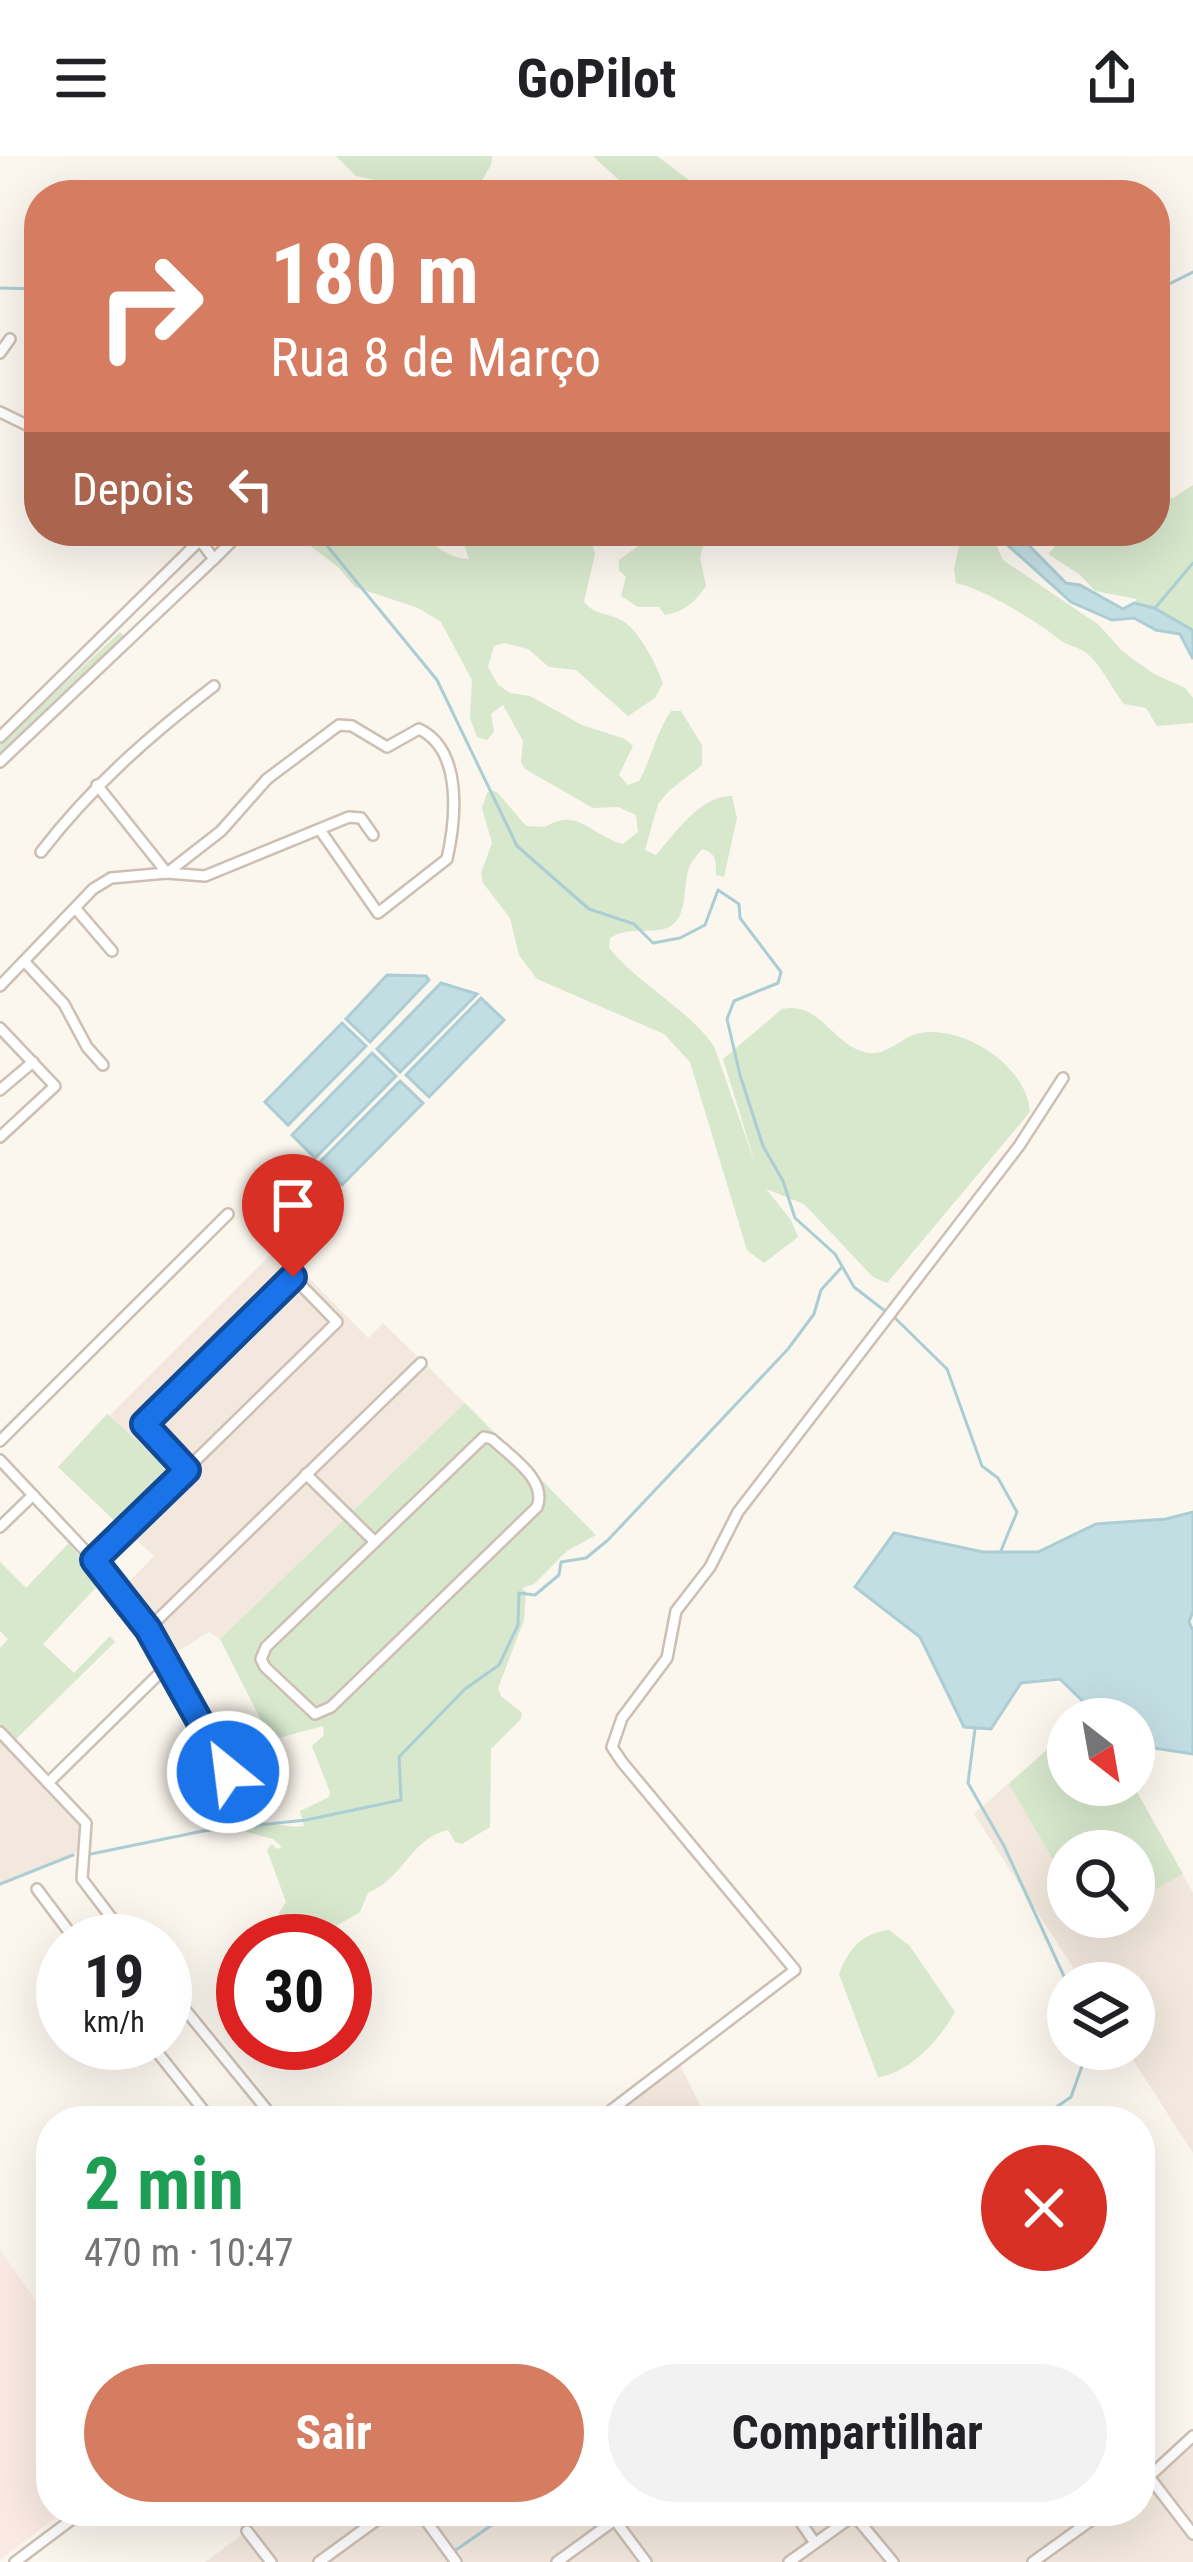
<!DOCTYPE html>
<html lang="pt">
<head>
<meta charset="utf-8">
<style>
  body { margin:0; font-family:"Roboto Condensed",sans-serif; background:#f2f2f2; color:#202124; height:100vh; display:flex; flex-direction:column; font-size:45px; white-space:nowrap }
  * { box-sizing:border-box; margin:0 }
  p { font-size:39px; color:#757577 }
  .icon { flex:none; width:66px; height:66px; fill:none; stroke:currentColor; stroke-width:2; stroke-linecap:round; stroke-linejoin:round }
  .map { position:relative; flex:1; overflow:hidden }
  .panel { position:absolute; left:36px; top:1950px; width:1119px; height:420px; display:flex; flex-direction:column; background:#fff; border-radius:48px; box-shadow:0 12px 48px #0002 }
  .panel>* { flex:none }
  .top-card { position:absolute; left:24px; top:24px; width:1146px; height:366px; border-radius:48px; box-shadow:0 12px 48px #0002; background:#d67d61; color:#fff; overflow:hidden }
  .needle { width:78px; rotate:149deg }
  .tools { position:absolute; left:1047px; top:1542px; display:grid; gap:24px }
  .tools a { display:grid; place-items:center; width:108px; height:108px; border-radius:50%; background:#fff; box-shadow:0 12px 48px #0002; font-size:60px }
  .speed { position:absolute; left:36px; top:1758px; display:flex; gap:24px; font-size:60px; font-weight:700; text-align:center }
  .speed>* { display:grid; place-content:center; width:156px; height:156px; border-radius:50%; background:#fff; box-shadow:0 12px 48px #0002; line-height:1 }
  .speed small { font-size:30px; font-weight:400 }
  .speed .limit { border:18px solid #d22; background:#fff; color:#111 }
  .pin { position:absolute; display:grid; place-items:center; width:102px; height:102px; color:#fff; margin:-123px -51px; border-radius:50% 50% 50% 0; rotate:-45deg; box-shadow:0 0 12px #0007 }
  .pin .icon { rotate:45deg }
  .me { position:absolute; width:132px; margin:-66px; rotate:331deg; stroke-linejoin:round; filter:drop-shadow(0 0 9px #0008) }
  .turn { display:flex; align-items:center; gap:42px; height:252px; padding:0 48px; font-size:54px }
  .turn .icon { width:156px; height:156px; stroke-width:2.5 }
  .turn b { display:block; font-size:84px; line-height:102px }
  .then { display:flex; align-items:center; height:114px; padding:0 48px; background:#0003; gap:24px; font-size:45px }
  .round { display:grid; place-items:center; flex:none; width:126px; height:126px; border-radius:63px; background:#f2f2f2 }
  .headline { display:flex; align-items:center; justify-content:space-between; height:204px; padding:0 48px }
  h1 { font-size:72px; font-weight:700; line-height:90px; color:#1e9e55 }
  .primary-button { display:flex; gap:24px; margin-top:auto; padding:24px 48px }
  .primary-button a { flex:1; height:138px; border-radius:72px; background:#d67d61; color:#fff; font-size:48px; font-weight:700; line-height:138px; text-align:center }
  .primary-button a+a { background:#f2f2f2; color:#202124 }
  header { display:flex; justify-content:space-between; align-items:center; height:156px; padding:0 48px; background:#fff; font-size:54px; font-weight:700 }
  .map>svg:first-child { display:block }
  .residential { fill:#f2e8dd; fill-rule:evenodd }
  .commercial { fill:#faeae3 }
  .green { fill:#d7e8cd }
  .water { fill:#c3dee3; stroke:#abcdd4; stroke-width:3 }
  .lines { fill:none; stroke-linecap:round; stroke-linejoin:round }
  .stream { stroke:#abcdd4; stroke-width:3 }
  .street-casing { stroke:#cdbfb4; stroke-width:14 }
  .street { stroke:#fff; stroke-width:9 }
  .route-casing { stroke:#114b97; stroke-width:30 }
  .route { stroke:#1a73e8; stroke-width:21 }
</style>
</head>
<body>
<header><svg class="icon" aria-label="menu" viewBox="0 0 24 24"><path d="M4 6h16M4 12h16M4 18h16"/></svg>GoPilot<svg class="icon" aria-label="share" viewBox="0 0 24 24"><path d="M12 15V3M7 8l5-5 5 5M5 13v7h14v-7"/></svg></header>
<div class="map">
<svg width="1193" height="2406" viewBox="0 0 1193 2406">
  <rect width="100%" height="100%" fill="#fbf6ee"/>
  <g class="residential">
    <path d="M278,1091L368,1182L383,1167L465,1247L220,1483L209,1476L172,1499L168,1509L119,1436L154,1400L58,1311Z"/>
    <path d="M1068,1575V1629H1133L1193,1737V1997L1126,1893H1134V1827H1083L974,1658ZM1068,1695H1134V1761H1068Z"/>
    <path d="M0,1576L86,1667L82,1694L0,1728Z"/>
    <path d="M680,1909L708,1965H605L651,1931Z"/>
    <path d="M1193,2280V2406H205L275,2355H1140V2299L1164,2311Z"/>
  </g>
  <path class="commercial" d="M0,2094L51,2167V2355H64L0,2404Z"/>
  <g class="green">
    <path d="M336,0H492L491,9L473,39H381L389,27L356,20Z"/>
    <path d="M593,0H657L709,39H635Z"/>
    <path d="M1193,329V475L1154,452L1134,447L1137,443L1095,435L1079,418L1048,398L1069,375H1155V345L1173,342Z"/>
    <path d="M291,375H338L339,379L344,375H418C431,388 451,403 469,403L459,375H589L595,398L584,446C595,459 604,456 619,463C638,471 656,508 663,527L655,542L628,560L576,514L549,511L528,493L504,487L494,490L488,511L498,529L510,537L530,540L582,569L625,583L633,590L619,619L628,629L639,625C651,603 657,575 671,555H681L702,589V609L669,635L658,648L645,694L656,699C674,678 702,638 732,640L737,662L724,721L716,719C716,706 717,697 702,693C698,698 693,703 690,709C682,725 690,763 667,772C650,778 629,770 610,782L609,792C639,829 686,851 714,890L757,1013L723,903L782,853C822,845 832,891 869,897C887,900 903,880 920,877C964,869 1027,910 1030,956L887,1127L873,1121L804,1048L766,1033L791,1064L798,1081L764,1107L747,1094L690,906L664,878L537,823L519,799L510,762L483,727L481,717L492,687L482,652L487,637L492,634L498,637L526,670L545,671C577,650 592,680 623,688L638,676L636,659L618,651L593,652L525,613L521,606L523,585L503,549L491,558L494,576L487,584L477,581L470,562L472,524L441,466L418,452L355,431L338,411Z"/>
    <path d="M645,375H684L689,382L697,378L706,381L700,401L706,430C695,446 684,456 665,459L659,451H638L621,440L626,421L619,414V404L642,387Z"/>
    <path d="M974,375H983L995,386L1003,404L1099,469L1122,495L1154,518L1185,532L1193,542V567L1157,570L1146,552L1124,548C1112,533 1101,508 1085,496C1077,490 1067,490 1060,484C1039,466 982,432 956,427L954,413L960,386Z"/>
    <path d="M120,476L125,482L0,602V588Z"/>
    <path d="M465,1247L596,1379L567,1395L534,1428L522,1432L526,1436L524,1464L498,1532L501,1540L522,1557L521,1563L491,1593L490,1671L462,1688L455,1686L448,1674C411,1682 405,1721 368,1737L360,1756L336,1770L323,1764L309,1785H299L303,1776L299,1770H285L279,1757L286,1746L267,1694L272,1688L277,1693L282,1691L273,1683L246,1676V1669C267,1660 283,1674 304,1670L300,1655L329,1641L330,1636L312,1590L324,1579L323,1570L271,1584L220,1483Z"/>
    <path d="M107,1258L169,1314L118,1368L58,1311Z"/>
    <path d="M69,1387L100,1427L43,1488L74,1517L110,1480L115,1486L14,1585L0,1570V1492L8,1483L0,1475V1406L26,1432Z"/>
    <path d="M1068,1575V1629H1133L1183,1718L1134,1745V1695H1068V1729L1009,1628Z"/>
    <path d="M889,1774L909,1789L955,1856C940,1883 910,1917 878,1921L839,1818C848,1793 862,1777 889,1774Z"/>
  </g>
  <g class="water">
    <path d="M992,375H1015L1066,427L1080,429L1123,453L1134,447L1154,452L1189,472L1193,475V503L1180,478L1156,474L1134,462L1112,464L1071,446Z"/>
    <path d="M387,819L426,820L429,824L370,886L346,863Z"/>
    <path d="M441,827L477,838L400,916L377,893Z"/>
    <path d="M481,842L504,864L429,941L406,919Z"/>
    <path d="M342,867L366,890L288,969L265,946Z"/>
    <path d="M372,897L396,920L315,1002L292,979Z"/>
    <path d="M400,925L423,947L342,1029L319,1007Z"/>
    <path d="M1193,1356V1455L1189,1466L1193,1475V1598L1134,1589V1563H1101L1060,1523L1021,1527L991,1573L964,1571L920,1481L855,1431L894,1377L983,1396H1038L1096,1368L1166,1363Z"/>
  </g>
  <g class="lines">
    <g class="stream">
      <path d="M0,132L39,133"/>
      <path d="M1155,135L1193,116"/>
      <path d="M315,375L437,524L517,690L589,753L634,768L653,787L680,782L705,769L718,734L739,748L740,762L781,816L778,827L734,845L727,863L740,919L763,990L783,1025L795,1062L835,1098L854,1131L885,1155"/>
      <path d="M1155,452L1193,407"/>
      <path d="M893,1160L947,1213L982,1310L998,1322L1017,1356L1000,1397"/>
      <path d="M975,1573L968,1627L1004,1690L1068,1829"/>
      <path d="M91,1698L203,1675L306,1664L401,1644L399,1601L465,1533L499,1509L518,1469L519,1437L535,1439L559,1419L561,1406L586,1402L608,1384L788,1193L814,1158L821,1134L841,1112"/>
      <path d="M0,1728L73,1699"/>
      <path d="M1036,1965L1071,1941L1088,1893"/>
      <path d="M453,2396L512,2355"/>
    </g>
    <g class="street-casing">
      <g id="street">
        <path d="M0,197L10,183"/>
        <path d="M0,256L39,275"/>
        <path d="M214,403L235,382"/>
        <path d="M0,581L197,387H202L214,403L0,606"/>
        <path d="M97,629L167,717L221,675L267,623L339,569L352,570L387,591L419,573C463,594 456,663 447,703L378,757L320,674"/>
        <path d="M41,696C91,631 149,580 214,530"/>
        <path d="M76,753L112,795"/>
        <path d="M24,805L64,848L87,891L103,909"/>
        <path d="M0,830L93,733L111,722L167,717L205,720L349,661L361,662L373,679"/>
        <path d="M0,872L55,930L0,981"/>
        <path d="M0,934L33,906"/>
        <path d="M484,1281L492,1283C510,1300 548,1324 537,1351L331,1551L315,1558L265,1511L261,1503L266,1491Z"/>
        <path d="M0,1285L228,1058"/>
        <path d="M0,1304L94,1404L148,1473L248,1652"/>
        <path d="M306,1318L374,1385"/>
        <path d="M0,1371L33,1339"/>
        <path d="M94,1404L337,1166L294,1122L144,1268L187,1314"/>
        <path d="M148,1473L421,1207"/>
        <path d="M0,1576L86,1667L82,1723L129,1785"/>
        <path d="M48,1627L168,1509"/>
        <path d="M37,1733L76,1785"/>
        <path d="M165,1829L276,1965"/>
        <path d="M150,1887L212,1965"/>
        <path d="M597,1965L795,1814L622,1606L612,1591L622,1562L667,1502L676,1455L710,1411L738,1356L1019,990L1063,922"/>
        <path d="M1150,2322L1193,2378"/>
        <path d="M1140,2329L1193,2280"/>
        <path d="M419,2355L456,2406"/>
        <path d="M608,2355L646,2406"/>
        <path d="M793,2355L815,2387"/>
        <path d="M854,2359L893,2406"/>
        <path d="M247,2375L271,2406"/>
        <path d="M15,2406L83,2355"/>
        <path d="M319,2406L389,2355"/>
        <path d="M557,2406L627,2355"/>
        <path d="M789,2406L860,2355"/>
        <path d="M1033,2406L1104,2355"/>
      </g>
    </g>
    <use href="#street" class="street"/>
  </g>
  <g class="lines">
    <g class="route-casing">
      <path id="route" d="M228,1616L148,1473L94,1404L187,1314L144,1268L293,1121"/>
    </g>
    <use href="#route" class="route"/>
  </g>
</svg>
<div class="tools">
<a><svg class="needle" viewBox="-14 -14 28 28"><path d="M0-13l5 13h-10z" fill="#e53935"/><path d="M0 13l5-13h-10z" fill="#757577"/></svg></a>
<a><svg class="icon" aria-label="search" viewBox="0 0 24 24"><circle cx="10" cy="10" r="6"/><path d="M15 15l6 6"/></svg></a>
<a><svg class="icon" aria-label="layers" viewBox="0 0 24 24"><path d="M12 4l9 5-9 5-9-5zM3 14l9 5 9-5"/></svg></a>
</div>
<div class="speed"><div>19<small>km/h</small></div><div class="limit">30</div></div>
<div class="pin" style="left:293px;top:1121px;background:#d93025"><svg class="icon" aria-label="arrive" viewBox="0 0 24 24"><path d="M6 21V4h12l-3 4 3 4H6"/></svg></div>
<svg class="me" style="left:228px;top:1616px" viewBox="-20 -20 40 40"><circle r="17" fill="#1a73e8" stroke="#fff" stroke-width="3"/><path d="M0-11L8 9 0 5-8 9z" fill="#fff"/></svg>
<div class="top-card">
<div class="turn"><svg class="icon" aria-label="right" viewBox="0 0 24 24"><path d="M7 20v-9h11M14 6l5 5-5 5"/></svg><div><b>180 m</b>Rua 8 de Março</div></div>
<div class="then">Depois<svg class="icon" aria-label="left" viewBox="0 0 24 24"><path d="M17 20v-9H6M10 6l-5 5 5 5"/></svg></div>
</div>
<section class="panel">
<div class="headline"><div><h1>2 min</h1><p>470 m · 10:47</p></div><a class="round" style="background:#d93025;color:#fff"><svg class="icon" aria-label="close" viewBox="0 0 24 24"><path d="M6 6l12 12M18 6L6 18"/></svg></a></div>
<div class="primary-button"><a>Sair</a><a>Compartilhar</a></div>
</section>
</div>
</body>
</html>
